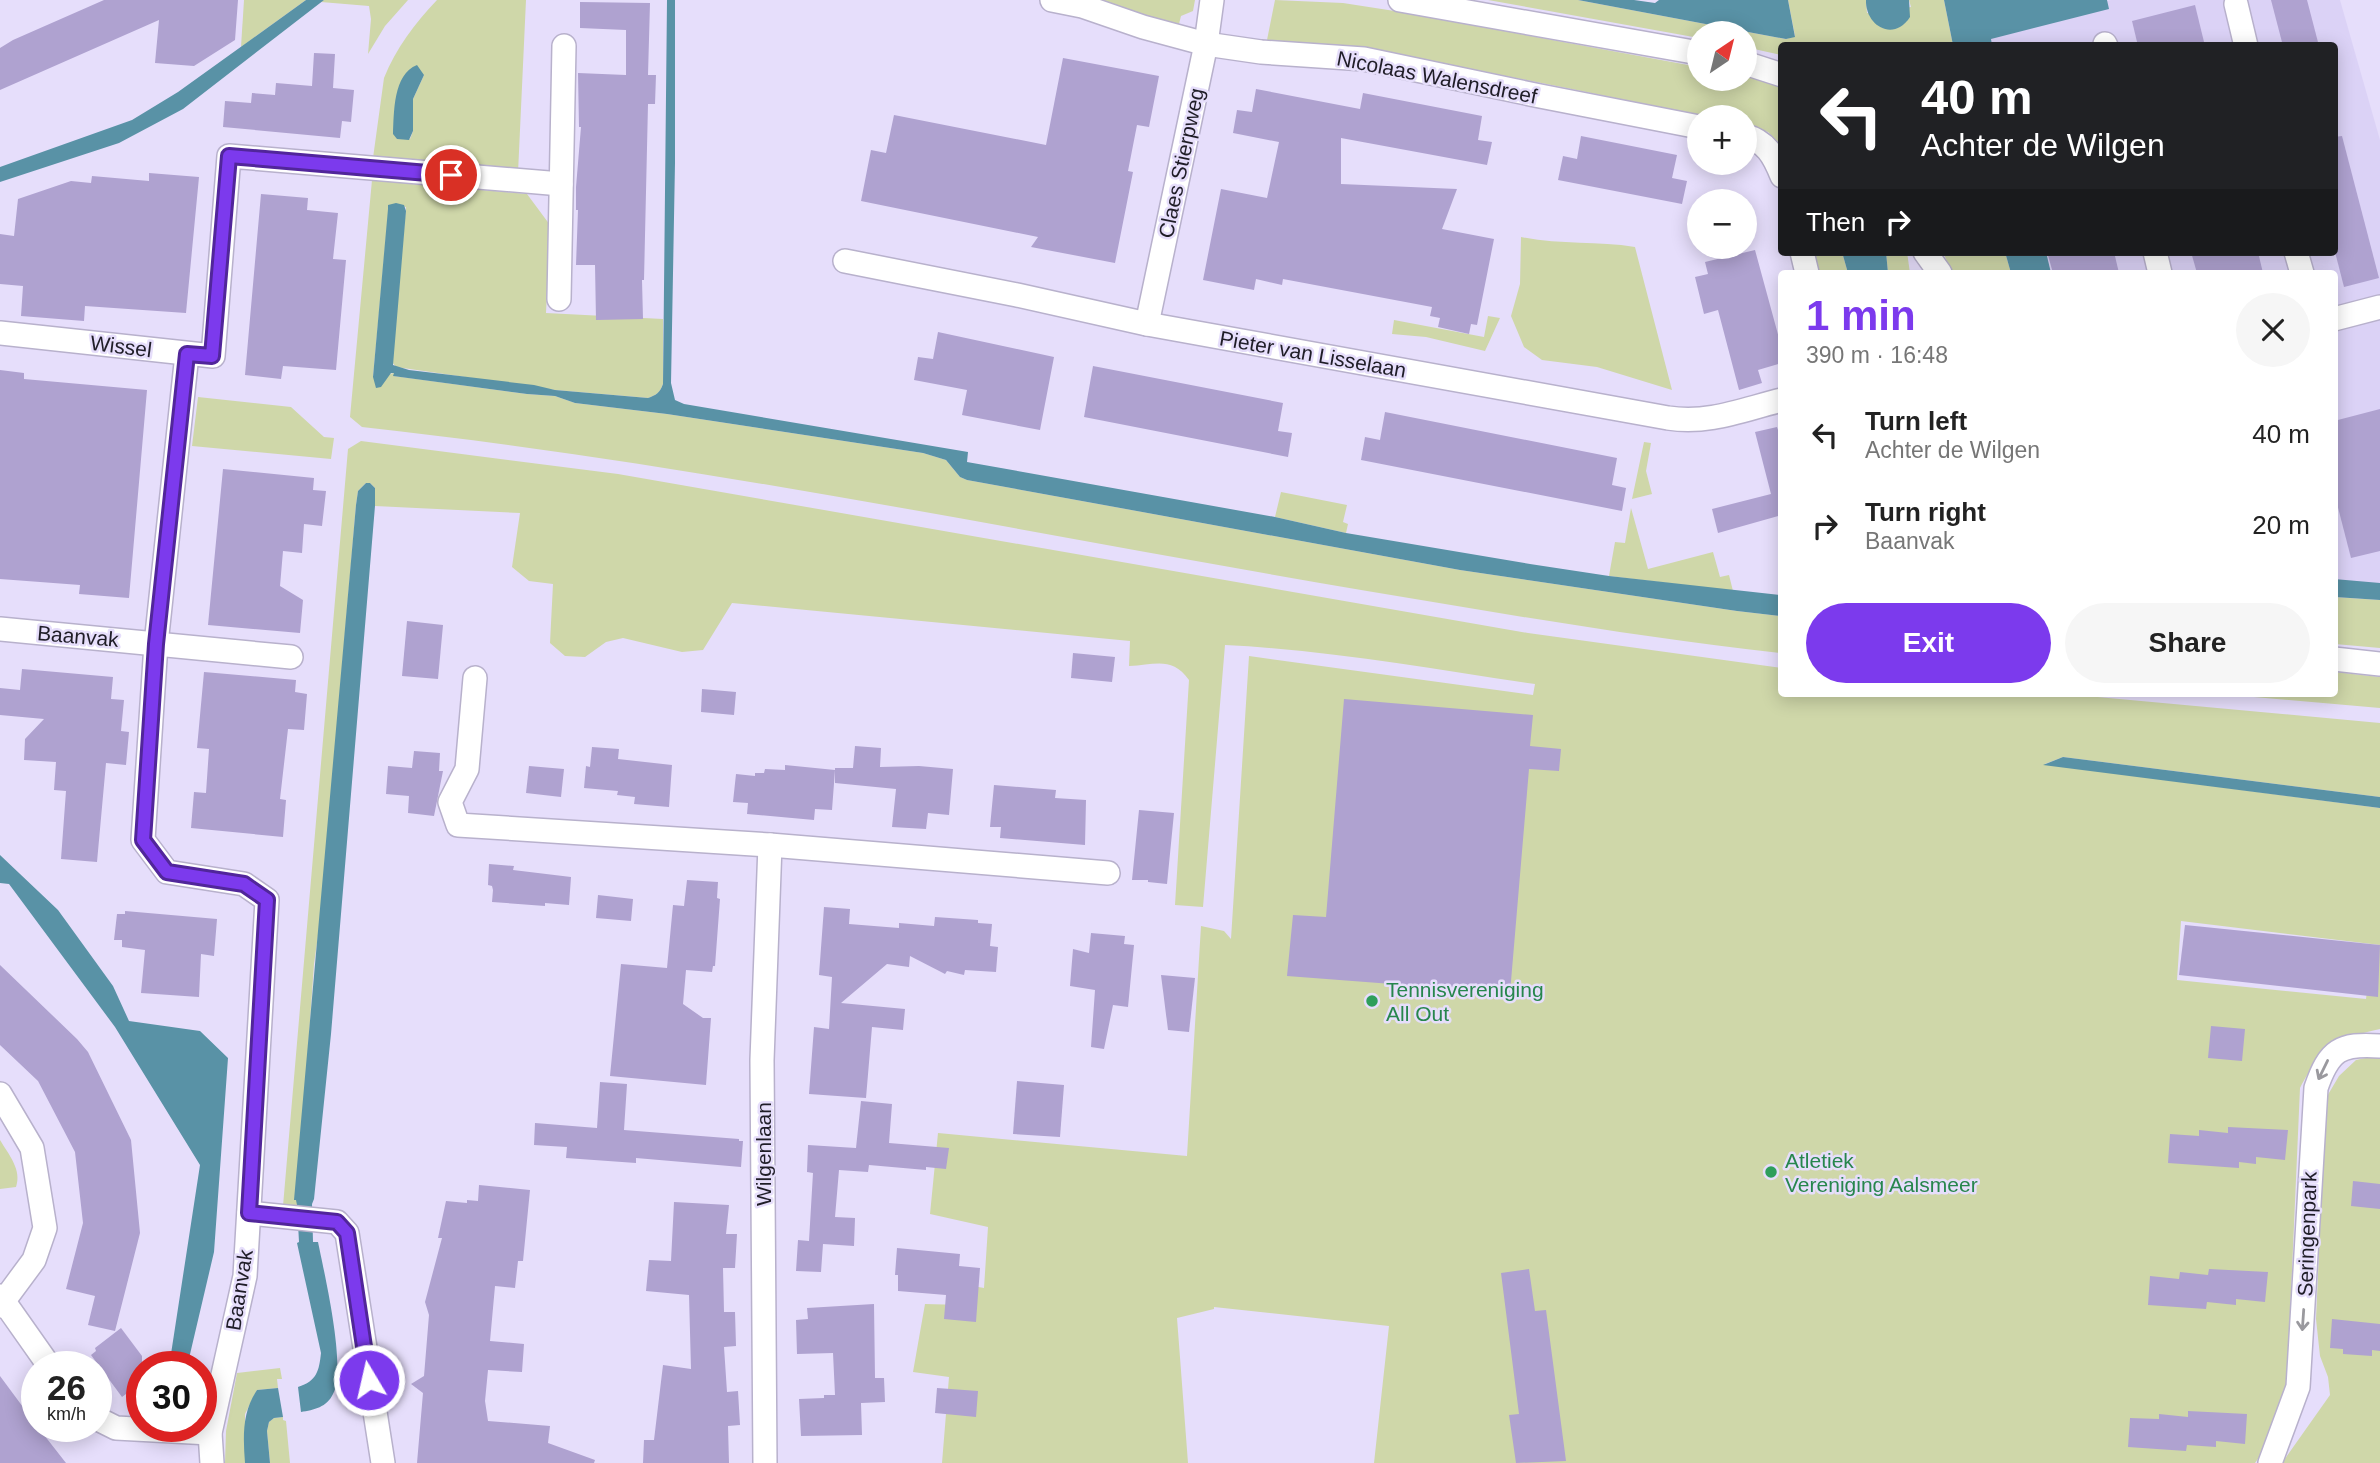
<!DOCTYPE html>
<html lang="en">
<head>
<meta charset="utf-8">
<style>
  body { margin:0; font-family:Arial,sans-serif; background:#f6f6f6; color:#222; height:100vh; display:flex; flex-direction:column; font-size:26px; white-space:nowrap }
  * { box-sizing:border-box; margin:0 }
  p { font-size:23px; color:#767676 }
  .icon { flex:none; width:38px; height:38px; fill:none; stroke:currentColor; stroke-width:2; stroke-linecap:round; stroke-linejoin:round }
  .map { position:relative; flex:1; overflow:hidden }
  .side { position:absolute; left:1778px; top:270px; width:560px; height:427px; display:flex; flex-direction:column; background:#fff; border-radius:7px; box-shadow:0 4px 18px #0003 }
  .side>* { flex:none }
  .top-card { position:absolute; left:1778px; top:42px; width:560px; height:214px; border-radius:7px; box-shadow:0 4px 18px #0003; background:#202124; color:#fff; overflow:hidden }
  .needle { width:46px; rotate:35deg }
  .controls { position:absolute; left:1687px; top:21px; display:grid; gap:14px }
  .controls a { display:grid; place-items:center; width:70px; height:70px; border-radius:50%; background:#fff; box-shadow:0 4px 18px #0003; font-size:35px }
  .speed { position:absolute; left:21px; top:1351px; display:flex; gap:14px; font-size:35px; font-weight:700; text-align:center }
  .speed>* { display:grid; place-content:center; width:91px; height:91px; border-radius:50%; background:#fff; box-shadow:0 4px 18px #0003; line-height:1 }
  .speed small { font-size:18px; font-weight:400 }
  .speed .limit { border:10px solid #d22; background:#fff; color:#111 }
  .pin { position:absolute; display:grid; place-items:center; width:60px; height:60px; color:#fff; margin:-30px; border:4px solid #fff; border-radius:50%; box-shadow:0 2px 7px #0007 }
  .me { position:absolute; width:77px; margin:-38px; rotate:351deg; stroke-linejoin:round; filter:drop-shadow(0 0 5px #0008) }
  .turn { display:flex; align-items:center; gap:24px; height:147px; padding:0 28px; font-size:32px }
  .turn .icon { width:91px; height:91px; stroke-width:2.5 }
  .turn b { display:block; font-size:49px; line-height:60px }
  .then { display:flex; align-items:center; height:66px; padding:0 28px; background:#0003; gap:14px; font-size:26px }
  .round { display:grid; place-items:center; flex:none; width:74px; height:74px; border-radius:37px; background:#f6f6f6 }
  .head { display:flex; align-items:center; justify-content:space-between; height:119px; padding:0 28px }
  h1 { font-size:42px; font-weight:700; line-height:52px; color:#7c3aed }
  .cta { display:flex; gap:14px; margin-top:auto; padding:14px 28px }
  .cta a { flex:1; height:80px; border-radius:42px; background:#7c3aed; color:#fff; font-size:28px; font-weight:700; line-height:80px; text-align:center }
  .cta a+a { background:#f6f6f6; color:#222 }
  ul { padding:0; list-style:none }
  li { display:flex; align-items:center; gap:21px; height:91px; padding:0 28px }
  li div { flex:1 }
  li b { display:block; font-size:26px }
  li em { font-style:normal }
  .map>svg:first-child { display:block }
  .built { fill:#dbd2f6 }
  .green { fill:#cfd7a9; fill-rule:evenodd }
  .water { fill:#5992a6 }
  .building { fill:#afa2d0 }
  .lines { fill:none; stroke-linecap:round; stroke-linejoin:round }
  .street-casing { stroke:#b8b1cc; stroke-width:26 }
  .street { stroke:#fff; stroke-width:23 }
  .oneway { stroke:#9a999e }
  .route-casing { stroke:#51269a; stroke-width:18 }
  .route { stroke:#7c3aed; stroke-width:12 }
  .leisure-dot { fill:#2e9e5b; stroke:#e6defb; stroke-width:2.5 }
  .labels { text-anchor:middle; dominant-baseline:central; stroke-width:5; stroke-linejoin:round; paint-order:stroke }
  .street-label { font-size:21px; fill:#1f1d27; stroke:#e6defb }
  .leisure-label { font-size:21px; fill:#27864d; stroke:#e6defb; text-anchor:start }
</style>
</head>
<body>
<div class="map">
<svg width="2380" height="1463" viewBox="0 0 2380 1463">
  <rect width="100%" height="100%" fill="#e6defb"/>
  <path class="built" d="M1993,0L2083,6L2111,0H2340L2380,140V592L2335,588L2334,273H2028L2023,252H2334V46L1968,45Z"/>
  <g class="green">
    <path d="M244,0H306L241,47Z"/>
    <path d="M324,0H408L385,26L368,54L371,19L369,6L321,2Z"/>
    <path d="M437,0H526L518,173L373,158L384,78C396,48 415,23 437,0ZM424,75L413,99V131L410,139H397L394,113L402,80Z"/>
    <path d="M1095,0H1195L1193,11L1181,16L1179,24L1148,18Z"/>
    <path d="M1275,0L1343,3L1401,12L1699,67V79H1745V75L1781,86V145L1768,132L1745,124V117H1709C1563,88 1416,54 1267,40Z"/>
    <path d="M1488,0H1578L1786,39L1795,36L1788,0H1866L1867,13L1911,7L1909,0H1944L1953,45L1782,46L1781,55L1745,47V33H1699V38Z"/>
    <path d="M372,180L527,194L550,225L546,313L663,319V384C660,393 656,395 648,398L555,390L396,367L392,362L406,207L389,205L373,377L394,373V376L527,394L555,396L575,403L667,414L923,453L946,460L960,477L967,480L1460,570L1737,611L1781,616V653C1642,638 1505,614 1367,591C1032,534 699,464 362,427L350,417Z"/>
    <path d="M1521,237C1559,245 1597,241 1635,247L1672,390L1597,367L1542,360L1524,347L1511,316L1520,284Z"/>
    <path d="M1812,252H1842L1848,273H1818Z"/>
    <path d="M1886,252H1907L1910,273H1888Z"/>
    <path d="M1943,252H2005L2011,273H1952Z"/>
    <path d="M1488,316L1500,318L1485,351L1426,337L1392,334L1394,320L1484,337Z"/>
    <path d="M198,397L291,407L324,437L334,438L331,459L192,446Z"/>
    <path d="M361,441L618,474L1528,633L1781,668L1782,693H2054L2380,723V797L2063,757L2045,764L2380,808V945L2181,921L2177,980L2366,999L2372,951L2380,947V1029C2331,1040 2324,1044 2300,1088L2290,1316L2294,1353L2290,1414L2255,1463H1374L1389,1326L1214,1307V1309L1177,1318L1188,1463H942L949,1377L913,1372L925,1304L963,1305L967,1285L984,1288L988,1227L930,1214L938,1133L1187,1156L1201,926L1224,931L1231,939L1249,656L1533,695L1535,684C1432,669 1329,650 1225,645L1203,907L1175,905L1189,680C1172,656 1155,665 1129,666L1130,641L732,603L703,650L682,652L623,638L606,642L585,657L565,656L550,643L553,584L529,581L512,567L520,513L375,506V488L370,483H366L358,491L356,505L321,914L314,964L297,1208L283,1206L348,449Z"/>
    <path d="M1644,442L1651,443L1646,471L1652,494L1632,499Z"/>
    <path d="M1281,492L1347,505L1343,522L1348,524L1346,533L1275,517Z"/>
    <path d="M1631,508L1648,569L1713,552L1720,577L1729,575L1733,591L1609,576L1615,542L1625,543Z"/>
    <path d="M2334,597L2380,600V648L2335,644Z"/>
    <path d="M2335,672L2380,677V708L2208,693H2334Z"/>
    <path d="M2380,1055V1463H2282L2330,1395L2328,1377L2320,1356L2316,1319L2326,1098L2339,1076L2356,1060Z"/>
    <path d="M0,1140C9,1155 22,1170 16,1187L0,1189Z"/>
    <path d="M280,1368L282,1379H277L278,1388L257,1390L245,1414V1463H225L226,1431L237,1373Z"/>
    <path d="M283,1417V1420L286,1421L290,1463H270L267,1431L269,1422L274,1418Z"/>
  </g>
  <g class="water">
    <path d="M306,0H324L183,109L119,143L0,182V167L132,120L178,92Z"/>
    <path d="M667,0H675V163L671,383L675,400L684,404L968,452L967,462L1275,517L1346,533L1530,564L1609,576L1781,595V616L1737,611L1460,570L967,480L960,477L946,460L923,453L667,414L575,403L555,396L527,394L393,376L394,373H391L381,387L376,388L373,377L388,209V205L396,203L404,205L406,211L393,365L409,370L534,385L555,390L648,398C656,395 660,393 663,384Z"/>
    <path d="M1578,0H1634L1655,3L1659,0H1788L1795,37L1786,39Z"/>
    <path d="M1866,0H1909L1910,17C1893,43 1865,25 1866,0Z"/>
    <path d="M1944,0H2107L2109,9L1991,39L1992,45H1953Z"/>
    <path d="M417,65L424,75L413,99V131L409,140L397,139L393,134C394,113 393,74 417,65Z"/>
    <path d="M1842,252H1886L1888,273H1848Z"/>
    <path d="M2005,252H2046L2051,273H2011Z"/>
    <path d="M366,483H370L375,488V506L331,1034L314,1199L312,1204L313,1242H318C324,1272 347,1369 333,1394C327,1407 314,1410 301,1412L298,1387C317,1381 319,1371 321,1353L297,1243L299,1242L297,1205L296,1200H294L356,505L358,491Z"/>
    <path d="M2334,579L2380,583V600L2335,597Z"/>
    <path d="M2063,757L2380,797V808L2043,765Z"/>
    <path d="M0,855L58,910L113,986L129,1021L200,1031L228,1058L214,1252L187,1367H169L200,1165L115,1027L9,884L0,883Z"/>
    <path d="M278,1388L283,1417L274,1418L269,1422L267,1431L270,1463H245C243,1437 242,1412 257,1390Z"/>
  </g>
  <g class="building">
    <path d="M104,0H238L235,40L194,66L155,63L159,20L0,90V48L13,40Z"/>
    <path d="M2271,0H2307L2319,46H2283Z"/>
    <path d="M580,2L650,3L648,75H656L655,104H648L644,280H642L643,319L596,320L595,265H576L578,210H576V187L581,127H579L578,73L626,75V30L580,28Z"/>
    <path d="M2195,5L2205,46H2138L2132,21Z"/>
    <path d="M314,53L335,54L333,88L354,90L351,122L342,121L340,138L223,127L225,101L251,103L252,93L275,95L276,83L312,86Z"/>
    <path d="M1063,58L1159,76L1149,127L1137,125L1128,171L1133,172L1115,263L1031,247L1038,237L861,201L871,150L886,153L894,115L1046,145Z"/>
    <path d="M1256,89L1360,109L1363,93L1482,116L1478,140L1492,142L1487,165L1341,138V184L1457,189L1442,229L1494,239L1477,325L1471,324L1469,334L1438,327L1440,318L1430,316L1432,307L1283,279L1282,285L1256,279L1254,290L1203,280L1221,189L1267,198L1279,142L1233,133L1237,110L1252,112Z"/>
    <path d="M1581,136L1677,155L1672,178L1687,181L1682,204L1558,180L1563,156L1577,159Z"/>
    <path d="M2342,136L2379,278L2344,287L2334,248V137Z"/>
    <path d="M149,173L199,177L186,313L85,306L84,321L21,316L23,286L0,284V234L14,236L18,199L71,181L91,183L92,176L149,181Z"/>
    <path d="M261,194L308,198L307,210L338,213L333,259L346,260L336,370L283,366L281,379L245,375Z"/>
    <path d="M1755,250L1782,349V363L1758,370L1762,383L1739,390L1718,310L1704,314L1695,277L1708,274L1705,262Z"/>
    <path d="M2047,252H2114L2119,273H2053Z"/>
    <path d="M2191,252H2258L2263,273H2197Z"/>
    <path d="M938,332L1054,357L1040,430L962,415L967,390L914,380L918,357L933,359Z"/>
    <path d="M1093,366L1283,403L1278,431L1292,433L1288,457L1084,417Z"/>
    <path d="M0,370L24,373V379L147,390L129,598L79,594L80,585L0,579Z"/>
    <path d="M2380,409V551L2351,558L2334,492V421Z"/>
    <path d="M1385,412L1617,458L1612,485L1626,488L1622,511L1361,460L1365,437L1380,440Z"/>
    <path d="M1777,427L1782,442V515L1718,533L1712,509L1771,494L1755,432Z"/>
    <path d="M223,469L314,478L313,490L326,491L322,526L304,524L302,553L283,551L280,586L303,600L300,633L208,625Z"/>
    <path d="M407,621L443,625L438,679L402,676Z"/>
    <path d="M1073,653L1115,657L1112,682L1071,678Z"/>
    <path d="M22,669L113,677L111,699L124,700L121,731L129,732L126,765L106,763L97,862L61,859L66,791L54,790L56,762L24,760L25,739L44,719L0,715V688L20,690Z"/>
    <path d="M204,672L296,680L295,692L307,694L304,730L288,729L280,799L286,800L283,837L191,828L194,792L206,793L209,749L197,748Z"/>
    <path d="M702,689L736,692L734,715L701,712Z"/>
    <path d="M1344,699L1533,715L1530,746L1561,749L1559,771L1529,769L1510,993L1287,976L1293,915L1326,917Z"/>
    <path d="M855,746L881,748L880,767L919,766L953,769L949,815L928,813L926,829L892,827L896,789L835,783V768H853Z"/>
    <path d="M592,747L619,749L618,759L672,765L669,807L634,804L635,797L617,795L618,791L584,788L586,766L590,767Z"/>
    <path d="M414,751L440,753L439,771H443L434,816L408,813L409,796L386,794L388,766L412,768Z"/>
    <path d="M785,765L835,770L832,810L815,809L814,820L747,814L748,803L733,802L736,774L755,776V773H764L765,769L785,770Z"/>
    <path d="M529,766L564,769L561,797L526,793Z"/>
    <path d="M994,785L1056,790L1055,798L1086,800L1085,845L1000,838L1001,827H990Z"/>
    <path d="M1139,810L1174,813L1167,884L1148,882V880H1132Z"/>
    <path d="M489,864L514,866L513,870L571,877L569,905L545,903V906L492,902L493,890L492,886L488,885Z"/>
    <path d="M687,880L718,882L717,898L720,899L715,966H713L712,972L686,970L683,1004L703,1018H711L706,1085L610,1076L621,964L667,968L673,905L684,906Z"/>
    <path d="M598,895L633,899L631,921L596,918Z"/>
    <path d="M824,907L850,909L849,924L899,928V923L934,926L935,917L978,920V923L992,924L990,946L998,947L996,972L965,970L964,975L947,971L945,974L910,956L909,967L887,964L841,1003L905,1009L903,1030L872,1027L866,1098L809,1094L814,1027L829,1029L832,977L819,975Z"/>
    <path d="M125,911L217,919L214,956L201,954L199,997L141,993L145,950L122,947V940H114L117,914H125Z"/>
    <path d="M2185,925L2380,945L2378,997L2179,975Z"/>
    <path d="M1091,933L1125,936L1124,944L1134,945L1128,1007L1113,1005L1104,1049L1091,1047L1095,990L1070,986L1073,949L1089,953Z"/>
    <path d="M0,965L77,1039L88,1052L131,1140L140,1233L115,1331L88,1325L95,1296L66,1289L83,1223L75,1152L38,1081L0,1045Z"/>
    <path d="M1161,975L1195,978L1189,1032L1168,1030Z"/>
    <path d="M2211,1026L2245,1029L2242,1061L2208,1058Z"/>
    <path d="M1017,1081L1064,1085L1060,1137L1013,1134Z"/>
    <path d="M600,1082L627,1084L624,1130L739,1139V1141H743L741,1167L636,1158V1163L566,1158L567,1147L534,1145L535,1123L597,1128Z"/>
    <path d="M861,1101L892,1104L889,1143L949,1148L946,1169L926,1167V1170L869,1165L868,1172L839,1170L835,1217L855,1218L854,1246L823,1244L821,1272L796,1271L798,1240L809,1241L813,1173L807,1172L808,1145L856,1148Z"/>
    <path d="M2228,1127L2288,1130L2285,1160L2256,1157V1164L2239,1162V1168L2168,1163L2170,1134L2199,1136V1130L2228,1133Z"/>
    <path d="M2353,1181L2380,1184V1209L2351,1206Z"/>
    <path d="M479,1185L530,1190L523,1261H518L515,1288L495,1286L490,1341L524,1344L522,1372L488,1370L485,1401L488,1421L550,1426L548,1443L595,1460L594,1463H417L423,1393L411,1384L424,1376L429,1315L425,1302L442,1238H438L446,1201L467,1203V1200L478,1201Z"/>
    <path d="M674,1202L729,1205L726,1234H737L735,1268H723L724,1312H735L736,1346L724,1347L727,1392L738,1391L740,1425L728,1426L729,1463H643L644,1440H654L663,1365L691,1369L689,1295L646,1291L649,1260L671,1261Z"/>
    <path d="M897,1248L960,1254L959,1266L980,1268L976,1322L944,1319L946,1295L898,1291V1275H895Z"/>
    <path d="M1529,1269L1535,1311L1546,1310L1566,1461L1516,1463L1509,1415L1519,1414L1501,1273Z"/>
    <path d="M2209,1269L2268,1272L2265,1302L2236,1299V1305L2207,1302L2206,1309L2148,1305L2150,1276L2179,1279L2180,1272L2208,1275Z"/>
    <path d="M874,1304L875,1378H884L885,1402L861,1403L862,1435L801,1436L799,1399L824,1398V1395H835L833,1353L797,1354L796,1320L808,1319L807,1308Z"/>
    <path d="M2332,1319L2380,1324V1351L2372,1350V1356L2343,1354V1349L2330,1348Z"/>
    <path d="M121,1328L142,1356V1382L122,1397L91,1355L96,1351L95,1348Z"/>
    <path d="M0,1376L37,1426L66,1463H0Z"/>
    <path d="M937,1388L978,1391L976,1417L935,1413Z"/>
    <path d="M2188,1411L2247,1414L2245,1444L2216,1441V1447L2187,1445L2186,1451L2128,1447L2130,1418L2159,1419V1414L2188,1417Z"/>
  </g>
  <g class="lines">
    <g class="street-casing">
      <g id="street">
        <path d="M1052,0L1082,6L1143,27L1206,44L1261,52L1364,59L1540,96L1699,127"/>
        <path d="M1400,0L1699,53"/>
        <path d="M2236,4L2246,46"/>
        <path d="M2105,44L2106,46"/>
        <path d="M1745,63L1782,75"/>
        <path d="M1745,136C1766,141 1774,156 1782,176"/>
        <path d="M1802,252L1807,273"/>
        <path d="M1925,252L1940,273"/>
        <path d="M2155,252L2160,273"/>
        <path d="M2296,252L2302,273"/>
        <path d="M845,261L1017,295L1147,324L1668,418C1710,424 1741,410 1782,400"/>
        <path d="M559,299L564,46"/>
        <path d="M2334,319L2380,307"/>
        <path d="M1147,324L1206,44L1212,0"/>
        <path d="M0,333L213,356L229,156L561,184"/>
        <path d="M187,354L156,644L143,840L167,872L244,884L267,900L245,1276L210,1433L212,1463"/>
        <path d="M0,629L291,657"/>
        <path d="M2334,659L2380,664"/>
        <path d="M475,678L467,769L450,802L458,825L770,845L1108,873"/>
        <path d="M0,1094L32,1148L45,1228L34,1260L0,1306"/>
        <path d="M249,1213L337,1222L347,1233L383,1463"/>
        <path d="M0,1296L50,1367"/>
        <path d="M96,1418L116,1428L210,1433"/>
        <path d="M765,1463L762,1060L770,845"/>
        <path d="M2270,1463L2298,1387L2316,1088C2329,1050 2340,1043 2380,1046"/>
      </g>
    </g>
    <use href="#street" class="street"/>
  </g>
  <defs><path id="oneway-shaft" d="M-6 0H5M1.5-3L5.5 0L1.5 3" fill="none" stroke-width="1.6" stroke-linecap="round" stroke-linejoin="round" transform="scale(1.75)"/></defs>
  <g class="oneway">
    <use href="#oneway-shaft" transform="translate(2323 1070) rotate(116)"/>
    <use href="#oneway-shaft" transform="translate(2303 1320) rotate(94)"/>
  </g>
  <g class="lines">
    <g class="route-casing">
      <path id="route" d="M369,1380L347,1233L337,1222L249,1213L267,900L244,884L167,872L143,840L156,644L187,354L212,356L229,156L451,175"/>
    </g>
    <use href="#route" class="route"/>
  </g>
  <g class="leisure-dot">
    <circle cx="1372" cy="1001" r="7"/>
    <circle cx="1771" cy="1172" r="7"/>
  </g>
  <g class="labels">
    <g class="street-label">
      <text transform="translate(1437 77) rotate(11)">Nicolaas Walensdreef</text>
      <text transform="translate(1181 163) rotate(-78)">Claes Stierpweg</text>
      <text transform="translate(121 346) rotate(7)">Wissel</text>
      <text transform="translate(1313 354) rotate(10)">Pieter van Lisselaan</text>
      <text transform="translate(78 636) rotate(5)">Baanvak</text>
      <text transform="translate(763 1154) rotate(-90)">Wilgenlaan</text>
      <text transform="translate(2307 1234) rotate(-88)">Seringenpark</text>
      <text transform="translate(239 1290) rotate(-81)">Baanvak</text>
    </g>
    <g class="leisure-label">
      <text x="1386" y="989">Tennisvereniging<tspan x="1386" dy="24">All Out</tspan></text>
      <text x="1785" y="1160">Atletiek<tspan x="1785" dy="24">Vereniging Aalsmeer</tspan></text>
    </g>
  </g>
</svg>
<div class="controls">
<a><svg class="needle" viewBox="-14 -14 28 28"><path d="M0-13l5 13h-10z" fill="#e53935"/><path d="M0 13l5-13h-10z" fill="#767676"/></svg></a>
<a>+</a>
<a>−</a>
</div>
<div class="speed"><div>26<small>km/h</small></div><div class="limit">30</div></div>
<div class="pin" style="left:451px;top:175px;background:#d93025"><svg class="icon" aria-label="arrive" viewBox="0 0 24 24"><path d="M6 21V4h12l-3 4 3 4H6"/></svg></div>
<svg class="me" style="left:369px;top:1380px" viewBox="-20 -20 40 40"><circle r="17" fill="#7c3aed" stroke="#fff" stroke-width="3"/><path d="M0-11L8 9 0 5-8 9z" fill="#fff"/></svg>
<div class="top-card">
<div class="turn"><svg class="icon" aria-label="left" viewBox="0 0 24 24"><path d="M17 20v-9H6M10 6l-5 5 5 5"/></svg><div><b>40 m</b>Achter de Wilgen</div></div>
<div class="then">Then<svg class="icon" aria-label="right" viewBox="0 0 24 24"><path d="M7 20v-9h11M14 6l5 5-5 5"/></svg></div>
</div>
<section class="side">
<div class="head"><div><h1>1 min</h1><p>390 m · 16:48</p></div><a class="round"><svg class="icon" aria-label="close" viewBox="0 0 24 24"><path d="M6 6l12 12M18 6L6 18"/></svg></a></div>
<ul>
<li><svg class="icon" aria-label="left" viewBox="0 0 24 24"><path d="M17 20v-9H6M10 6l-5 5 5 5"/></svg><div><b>Turn left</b><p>Achter de Wilgen</p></div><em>40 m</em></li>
<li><svg class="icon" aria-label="right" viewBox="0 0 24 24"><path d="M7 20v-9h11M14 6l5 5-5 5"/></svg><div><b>Turn right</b><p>Baanvak</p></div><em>20 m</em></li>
</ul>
<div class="cta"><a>Exit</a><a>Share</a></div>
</section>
</div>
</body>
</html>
